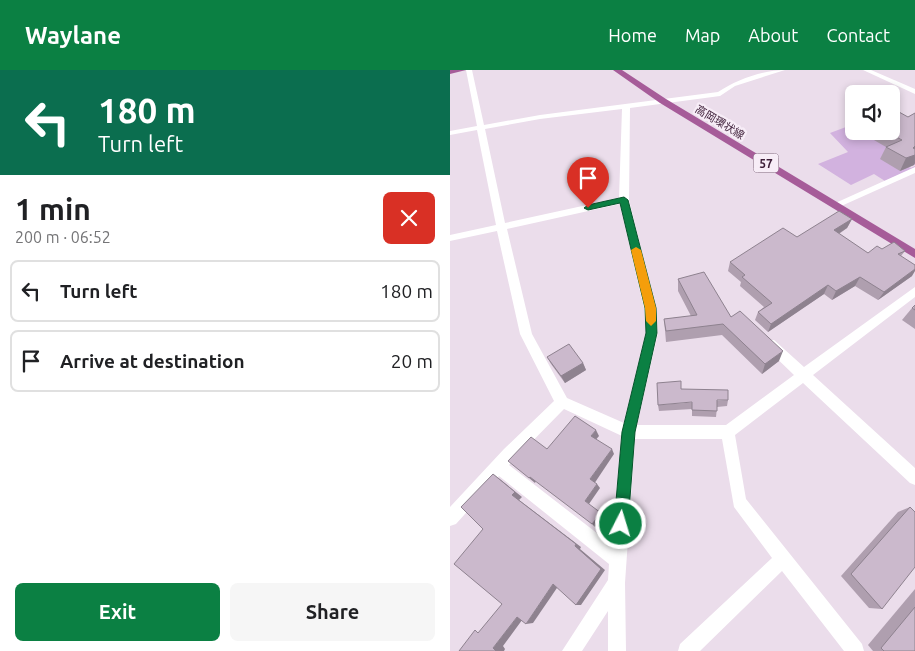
<!DOCTYPE html>
<html lang="en">
<head>
<meta charset="utf-8">
<style>
  body { margin:0; font-family:Ubuntu,"Noto Sans JP",sans-serif; background:#f6f6f6; color:#202124; height:100vh; display:flex; flex-direction:column; font-size:19px; white-space:nowrap }
  * { box-sizing:border-box; margin:0 }
  p { font-size:16px; color:#757577 }
  .icon { flex:none; width:28px; height:28px; fill:none; stroke:currentColor; stroke-width:2; stroke-linecap:round; stroke-linejoin:round }
  .map { position:relative; flex:1; overflow:hidden }
  .panel { display:flex; flex-direction:column; background:#fff; width:450px }
  .panel>* { flex:none }
  .banner { background:#0b6e4f; color:#fff; overflow:hidden }
  .controls { position:absolute; left:395px; top:15px; display:grid; gap:10px }
  .controls a { display:grid; place-items:center; width:55px; height:55px; border-radius:8px; background:#fff; box-shadow:0 2px 8px #0003; font-size:25px }
  .pin { position:absolute; display:grid; place-items:center; width:42px; height:42px; color:#fff; margin:-51px -21px; border-radius:50% 50% 50% 0; rotate:-45deg; box-shadow:0 0 5px #0007 }
  .pin .icon { rotate:45deg }
  .me { position:absolute; width:55px; margin:-28px; rotate:5deg; stroke-linejoin:round; filter:drop-shadow(0 0 4px #0008) }
  .turn { display:flex; align-items:center; gap:18px; height:105px; padding:0 15px; font-size:22px }
  .turn .icon { width:65px; height:65px; stroke-width:2.5 }
  .turn b { display:block; font-size:35px; line-height:42px }
  .round { display:grid; place-items:center; flex:none; width:52px; height:52px; border-radius:8px; background:#f6f6f6 }
  .headline { display:flex; align-items:center; justify-content:space-between; height:85px; padding:0 15px }
  h1 { font-size:30px; font-weight:700; line-height:38px }
  .cta { display:flex; gap:10px; margin-top:auto; padding:10px 15px }
  .cta a { flex:1; height:58px; border-radius:8px; background:#0b8043; color:#fff; font-size:20px; font-weight:700; line-height:58px; text-align:center }
  .cta a+a { background:#f6f6f6; color:#202124 }
  ul { padding:0; list-style:none }
  li { display:flex; align-items:center; gap:15px; height:62px; margin:0 10px 8px; padding:0 5px; border:2px solid #e0e0e0; border-radius:8px }
  li div { flex:1 }
  li b { display:block; font-size:19px }
  li em { font-style:normal }
  header { display:flex; align-items:center; gap:30px; box-sizing:border-box; height:70px; padding:0 25px; background:#0b8043; color:#fff }
  header strong { font-size:24px }
  nav { display:flex; gap:28px; margin-inline-start:auto; font-size:18px }
  main { display:flex; flex:1; min-height:0 }
  .map>svg:first-child { display:block }
  .green { fill:#d2b2df }
  .lines { fill:none; stroke-linecap:round; stroke-linejoin:round }
  .minor { fill:#fff; fill-rule:evenodd }
  .primary { fill:#a65c99; fill-rule:evenodd }
  .wall { fill:#af9faf }
  .shaded-wall { fill:#8e828f }
  .building { fill:#cbb9cc; stroke:#8e828f }
  .route { fill:#0b8043; stroke:#07532c }
  .slow { fill:#f59e0b }
  .labels { text-anchor:middle; dominant-baseline:central; stroke-width:4.5; stroke-linejoin:round; paint-order:stroke }
  .far-street-label { font-size:11px; fill:#3c1d37; stroke:#f7edf7 }
  .shield { fill:#f7edf7; stroke:#745b71; stroke-width:1 }
  .shield-label { font-size:12px; font-weight:bold; fill:#3c1d37 }
</style>
</head>
<body>
<header>
<strong>Waylane</strong>
<nav><a>Home</a><a>Map</a><a>About</a><a>Contact</a></nav>
</header>
<main>
<section class="panel">
<div class="banner">
<div class="turn"><svg class="icon" aria-label="left" viewBox="0 0 24 24"><path d="M17 20v-9H6M10 6l-5 5 5 5"/></svg><div><b>180 m</b>Turn left</div></div>
</div>
<div class="headline"><div><h1>1 min</h1><p>200 m · 06:52</p></div><a class="round" style="background:#d93025;color:#fff"><svg class="icon" aria-label="close" viewBox="0 0 24 24"><path d="M6 6l12 12M18 6L6 18"/></svg></a></div>
<ul>
<li><svg class="icon" aria-label="left" viewBox="0 0 24 24"><path d="M17 20v-9H6M10 6l-5 5 5 5"/></svg><div><b>Turn left</b></div><em>180 m</em></li>
<li><svg class="icon" aria-label="arrive" viewBox="0 0 24 24"><path d="M6 21V4h12l-3 4 3 4H6"/></svg><div><b>Arrive at destination</b></div><em>20 m</em></li>
</ul>
<div class="cta"><a>Exit</a><a>Share</a></div>
</section>
<div class="map">
<svg width="465" height="581" viewBox="0 0 465 581">
  <rect width="100%" height="100%" fill="#ebddeb"/>
  <path class="green" d="M404,54V61H430L465,69V95L457,91V96L461,98L465,96V98L435,111L424,104L401,115L368,94L398,82L380,63Z"/>
  <g class="lines">
    <g class="minor">
      <path d="M16,0H22L34,55L90,45L268,22C286,10 313,0 335,0L285,16L270,26L180,38L179,130L206,238L208,263L187,355H276L344,305L316,278L314,274L316,270H324L354,297L465,217V227L363,305L465,398V415L460,413L353,313L285,365L296,429L412,574L414,581H394L332,501L250,581H228L230,574L322,488L284,437L272,369H185L175,513L176,581H158V541L132,581H112L158,510L159,494L49,406L6,454L0,456V437L54,379L104,331L70,264L47,161L0,171V165L46,155L27,60L0,65V61L27,56ZM172,39L169,128L55,153L35,59L90,49ZM170,134L194,238L196,263L174,353L117,328L82,264L57,159ZM114,339L172,366L161,474L59,395Z"/>
      <path d="M413,0H421L465,19V24Z"/>
      <path d="M465,97V103L389,137H383L381,135Z"/>
    </g>
    <g class="primary">
      <path d="M0,0H16L0,4Z"/>
      <path d="M163,0H172L216,29L465,179V188L210,33Z"/>
    </g>
  </g>
  <g class="wall">
    <path d="M465,43V93L464,95L450,101L430,89L436,77L417,66L419,61H441L458,47Z"/>
    <path d="M402,149L397,158L389,164L418,183L432,179L455,181L451,186L462,206L428,230L405,216L382,230L374,224L318,262L305,250L308,242L314,237L290,216L291,212L278,201L280,192L347,167Z"/>
    <path d="M228,209L281,247L329,291L312,304L272,265L216,272L214,249L241,246L228,221Z"/>
    <path d="M465,235V259L452,250L462,238Z"/>
    <path d="M97,287L133,293L136,300L115,313L101,294Z"/>
    <path d="M278,330L277,336L267,337L266,347L242,346V339L209,341L208,335Z"/>
    <path d="M460,437L432,539L419,538L391,506L448,442Z"/>
    <path d="M465,519V581H423L418,575Z"/>
  </g>
  <g class="shaded-wall">
    <path d="M465,76V93L464,95L450,101L456,88L463,78Z"/>
    <path d="M402,149L397,158L380,169L384,160Z"/>
    <path d="M465,199V201L462,206L428,230L434,222Z"/>
    <path d="M410,207L405,216L382,230L386,221Z"/>
    <path d="M378,215L374,224L318,262L321,254Z"/>
    <path d="M333,281L329,291L312,304L315,294Z"/>
    <path d="M133,293L136,300L115,313L111,306Z"/>
    <path d="M146,360L149,366L144,372L141,366Z"/>
    <path d="M162,379L164,384L144,414L140,409Z"/>
    <path d="M43,404L51,410L72,427L69,430L131,477L130,479L155,500L131,535H126L62,425Z"/>
    <path d="M80,407L86,411L85,413L79,408Z"/>
    <path d="M147,414L150,418L139,434L135,431Z"/>
    <path d="M151,443L154,446L145,457L142,454Z"/>
    <path d="M103,514L109,515L83,553L76,554Z"/>
    <path d="M75,546L53,576L55,579L54,581H46L43,578L67,547Z"/>
  </g>
  <g class="building">
    <path d="M449,42L458,47L465,43V76L463,78L465,79V85L456,88L436,77L452,70L435,61H441V45Z"/>
    <path d="M389,141L402,149L384,160L418,183L427,176L432,179L444,172L455,181L448,184L465,195V199L434,222L410,207L386,221L378,215L321,254L308,242L322,233L292,207L295,205L280,192L333,158L347,167Z"/>
    <path d="M254,202L281,247L290,241L333,281L315,294L273,254L216,261L214,249L247,245L228,209Z"/>
    <path d="M465,235V240L462,238Z"/>
    <path d="M119,274L133,293L111,306L97,287Z"/>
    <path d="M231,311V319L278,320V330H267V341L242,340V332L208,335L207,313Z"/>
    <path d="M125,346L146,360L141,366L162,379L140,409L147,414L135,431L151,443L142,454L80,407L79,408L58,391L81,367L97,379Z"/>
    <path d="M43,404L65,422L62,425L126,474L125,476L151,499L126,535L103,514L76,554L67,547L43,578L46,581H9L25,560L28,563L52,534L4,494L33,459L11,437Z"/>
    <path d="M460,437L465,442V497L432,539L401,504Z"/>
    <path d="M465,537V581H434L431,578Z"/>
  </g>
  <path class="route" d="M174,127L178,130L206,238L207,263L185,362L178,454L176,459L171,461L166,459L164,454L172,362L196,263L195,238L170,133L138,140L134,138L138,135Z"/>
  <path class="slow" d="M186,177L191,180L206,238V251L201,256L196,251L195,238L181,180Z"/>
  <g class="labels">
    <g class="far-street-label">
      <text transform="translate(270 52) rotate(31)">高岡環状線</text>
    </g>
    <rect class="shield" x="303.5" y="83.5" width="25" height="19" rx="4"/>
    <g class="shield-label">
      <text x="316" y="93">57</text>
    </g>
  </g>
</svg>
<div class="controls">
<a><svg class="icon" aria-label="sound" viewBox="0 0 24 24"><path d="M4 9h4l5-4v14l-5-4H4zM17 9q2 3 0 6"/></svg></a>
</div>
<div class="pin" style="left:138px;top:138px;background:#d93025"><svg class="icon" aria-label="arrive" viewBox="0 0 24 24"><path d="M6 21V4h12l-3 4 3 4H6"/></svg></div>
<svg class="me" style="left:171px;top:454px" viewBox="-20 -20 40 40"><circle r="17" fill="#0b8043" stroke="#fff" stroke-width="3"/><path d="M0-11L8 9 0 5-8 9z" fill="#fff"/></svg>
</div>
</main>
</body>
</html>
